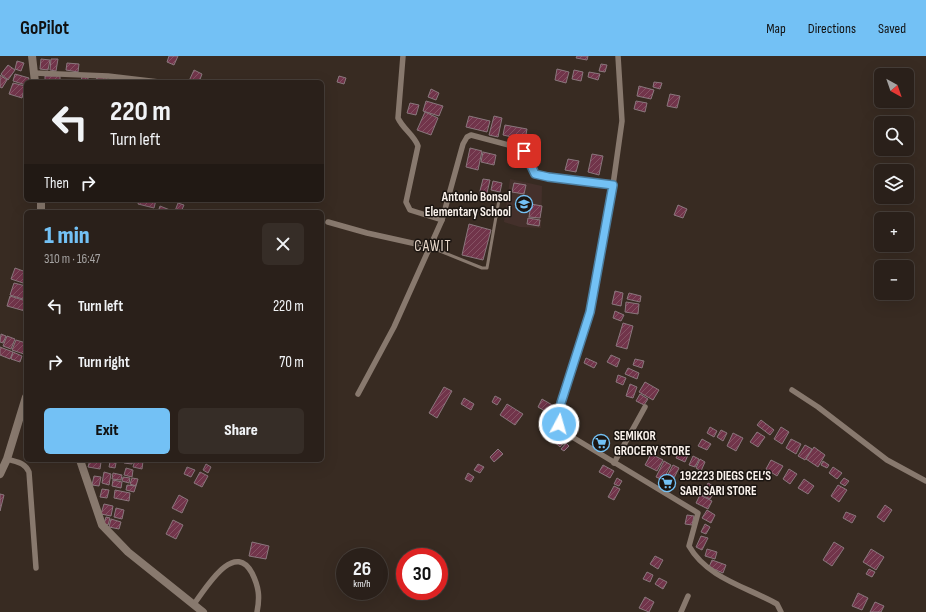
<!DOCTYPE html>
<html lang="en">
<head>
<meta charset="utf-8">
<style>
  body { margin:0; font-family:"Sofia Sans Condensed",sans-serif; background:#362d27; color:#f1f3f6; height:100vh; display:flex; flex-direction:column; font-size:15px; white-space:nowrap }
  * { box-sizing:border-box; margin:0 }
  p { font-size:13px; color:#a5a3a2 }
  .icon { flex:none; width:22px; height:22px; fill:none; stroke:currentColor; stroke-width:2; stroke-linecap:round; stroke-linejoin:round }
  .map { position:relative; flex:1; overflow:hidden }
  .panel { position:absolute; left:24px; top:154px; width:300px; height:252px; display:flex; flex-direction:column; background:#2a201a; border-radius:6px; box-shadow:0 4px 16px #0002,0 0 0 1px #463e39 }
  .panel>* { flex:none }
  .guide { position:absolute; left:24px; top:24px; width:300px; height:122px; border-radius:6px; box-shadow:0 4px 16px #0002,0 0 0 1px #463e39; background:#2a201a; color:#f1f3f6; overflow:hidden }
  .needle { width:26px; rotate:140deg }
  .fabs { position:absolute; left:874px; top:12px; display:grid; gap:8px }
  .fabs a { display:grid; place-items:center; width:40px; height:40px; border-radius:6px; background:#2a201a; box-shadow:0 4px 16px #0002,0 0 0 1px #463e39; font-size:20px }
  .speed { position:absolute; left:336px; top:492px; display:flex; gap:8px; font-size:20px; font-weight:700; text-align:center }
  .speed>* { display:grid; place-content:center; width:52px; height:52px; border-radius:50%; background:#2a201a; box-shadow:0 4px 16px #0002,0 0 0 1px #463e39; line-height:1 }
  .speed small { font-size:10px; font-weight:400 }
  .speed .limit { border:6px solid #d22; background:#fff; color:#111 }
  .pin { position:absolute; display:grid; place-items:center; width:34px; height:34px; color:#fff; margin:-17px; border-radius:8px; box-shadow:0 2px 6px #0006 }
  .me { position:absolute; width:44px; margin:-22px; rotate:6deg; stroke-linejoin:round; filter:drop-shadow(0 0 3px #0008) }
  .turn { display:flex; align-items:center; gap:14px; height:84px; padding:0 20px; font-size:18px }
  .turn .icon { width:52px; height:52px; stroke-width:2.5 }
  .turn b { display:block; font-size:28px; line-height:34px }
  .then { display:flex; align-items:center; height:38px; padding:0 20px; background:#0003; gap:8px; font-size:15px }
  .round { display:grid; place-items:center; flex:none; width:42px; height:42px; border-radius:6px; background:#362d27 }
  .summary { display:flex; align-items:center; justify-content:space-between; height:68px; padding:0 20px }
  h1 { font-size:24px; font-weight:800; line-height:30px; color:#73c1f5 }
  .primary-button { display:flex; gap:8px; margin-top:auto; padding:8px 20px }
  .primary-button a { flex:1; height:46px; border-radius:6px; background:#73c1f5; color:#111; font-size:16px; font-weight:800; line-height:46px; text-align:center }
  .primary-button a+a { background:#362d27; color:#f1f3f6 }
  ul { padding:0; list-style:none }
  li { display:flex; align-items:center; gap:12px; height:56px; padding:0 20px }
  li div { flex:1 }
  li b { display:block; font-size:15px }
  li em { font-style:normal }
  header { display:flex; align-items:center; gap:24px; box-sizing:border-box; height:56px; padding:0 20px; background:#73c1f5; color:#111 }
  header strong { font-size:19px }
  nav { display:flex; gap:22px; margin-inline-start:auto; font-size:14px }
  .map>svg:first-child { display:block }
  .education { fill:#44302b }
  .building { fill:url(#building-hatch); stroke:#8a777d }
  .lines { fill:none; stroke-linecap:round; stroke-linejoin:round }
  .lane { stroke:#88796e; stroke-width:3 }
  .street { stroke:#88796e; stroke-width:5.5 }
  .secondary { stroke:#88796e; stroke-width:8 }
  .route-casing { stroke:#4b7d9f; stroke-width:10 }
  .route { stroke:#73c1f5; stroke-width:7 }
  .labels { text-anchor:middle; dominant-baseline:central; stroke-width:3; stroke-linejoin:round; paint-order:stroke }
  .poi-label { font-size:13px; font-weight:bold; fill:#faf2ec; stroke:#1b1511; text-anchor:start }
  .quarter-label { font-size:15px; letter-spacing:1px; fill:#e8d8cb; stroke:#1b1511 }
</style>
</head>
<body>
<header>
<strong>GoPilot</strong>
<nav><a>Map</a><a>Directions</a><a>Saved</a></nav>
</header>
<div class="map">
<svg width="926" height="556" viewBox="0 0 926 556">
  <defs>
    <pattern id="building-hatch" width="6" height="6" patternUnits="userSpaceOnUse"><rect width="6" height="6" fill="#71344a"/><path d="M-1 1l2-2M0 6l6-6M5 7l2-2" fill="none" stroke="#865264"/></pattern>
  </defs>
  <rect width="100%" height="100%" fill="#382b22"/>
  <path class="education" d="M510,123L542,130L541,172L520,171L504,166Z"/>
  <g class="building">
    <path d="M169,0H178L174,9L167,6Z"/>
    <path d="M577,0H588L587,4L576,2Z"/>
    <path d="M41,3L50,4L48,14L40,13Z"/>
    <path d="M51,3H58L56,15L50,14Z"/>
    <path d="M17,5L24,7L21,15L15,13Z"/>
    <path d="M67,7L79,8L78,16L66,14Z"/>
    <path d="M601,8L607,9L605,16L599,15Z"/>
    <path d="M8,9L15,14L8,24L1,18Z"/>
    <path d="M557,13L569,16L566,27L555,24Z"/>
    <path d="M194,14L202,18L199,26L189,25Z"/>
    <path d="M574,14L583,16L581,25L572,23Z"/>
    <path d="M589,16L600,18L598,24L588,21Z"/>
    <path d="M15,18L29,22L26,29L13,25Z"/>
    <path d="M0,19L7,24L2,32L0,31Z"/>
    <rect x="45" y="20" width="15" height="6"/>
    <path d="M82,20L88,21V26H81Z"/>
    <path d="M339,20L346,22L344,28L337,26Z"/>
    <path d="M97,21L107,22V26H96Z"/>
    <path d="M654,26L662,27L660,33L653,31Z"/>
    <path d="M13,27L25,30L22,42L9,38Z"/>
    <path d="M639,30L654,34L651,43L637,40Z"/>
    <path d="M431,33L439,37L436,44L428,41Z"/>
    <path d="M670,38L680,40L677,52L667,50Z"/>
    <path d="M426,45L443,50L439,60L423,55Z"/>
    <path d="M636,45L647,47L645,56L634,53Z"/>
    <path d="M410,47L419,49L416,59L407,57Z"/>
    <path d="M425,56L438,62L431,79L417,74Z"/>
    <path d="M469,60L490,65L487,76L466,71Z"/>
    <path d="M494,60L502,62L498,81L489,79Z"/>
    <path d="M505,69L527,73L525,84L503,79Z"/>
    <path d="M470,92L482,95L478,114L466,111Z"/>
    <path d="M483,96L496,99L494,109L481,106Z"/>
    <path d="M592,98L603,100L599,119L588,116Z"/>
    <path d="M568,103L579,105L576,116L565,114Z"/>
    <path d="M483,123L490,124L486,141L479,139Z"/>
    <path d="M493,125L502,127L500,136L491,134Z"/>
    <path d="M514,127L526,129L524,138L512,136Z"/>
    <path d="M139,144H156L154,152L138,148Z"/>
    <path d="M178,147L184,149L181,156L175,155Z"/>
    <path d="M531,148L542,150L540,162L529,161Z"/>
    <path d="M678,149L687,153L683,162L674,159Z"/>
    <path d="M160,150L170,154L169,156H158Z"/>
    <path d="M528,162L540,164L539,170L527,168Z"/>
    <path d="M469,168L491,174L483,204L462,199Z"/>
    <path d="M15,212L26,216V228L11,223Z"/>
    <path d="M14,227L26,230V244L10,239Z"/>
    <path d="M615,235L623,237L621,250L612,248Z"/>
    <path d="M629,237L641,240L640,246L627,243Z"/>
    <path d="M10,240L26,245L25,255L7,250Z"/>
    <path d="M626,246L639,248L638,258L625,256Z"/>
    <path d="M615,255L624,259L621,265L613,262Z"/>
    <path d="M623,267L633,270L627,293L616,290Z"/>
    <path d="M1,278L6,280L3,287L0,286Z"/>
    <path d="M7,280L15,283L11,293L3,290Z"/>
    <path d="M16,284L26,287L24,298L12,294Z"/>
    <path d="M0,291L13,296L10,303L0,299Z"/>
    <path d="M13,296L22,300L20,306L11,303Z"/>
    <path d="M611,299L620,303L617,311L607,306Z"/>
    <path d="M586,302L597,307L594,312L584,307Z"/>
    <path d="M635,303L644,305L642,312L633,309Z"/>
    <path d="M628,312L639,317L637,323L625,318Z"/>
    <path d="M618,319L626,322L623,329L616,326Z"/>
    <path d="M645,326L659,334L653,344L639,336Z"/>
    <path d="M630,328L637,331L633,342L626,340Z"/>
    <path d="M444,331L452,335L437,362L429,357Z"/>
    <path d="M640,338L648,343L644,349L636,345Z"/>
    <path d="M495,340L501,343L497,349L492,346Z"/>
    <path d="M464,342L474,348L471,354L461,348Z"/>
    <path d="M542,343L554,350L550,358L538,351Z"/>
    <path d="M507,348L523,358L515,369L500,359Z"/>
    <path d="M761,364L774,374L770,379L757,369Z"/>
    <path d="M710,371L717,375L714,381L707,377Z"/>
    <path d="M781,371L789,376L782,388L774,383Z"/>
    <path d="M557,374L567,383L560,391L550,382Z"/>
    <path d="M721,374L727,377L723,385L717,381Z"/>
    <path d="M757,376L765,381L758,391L750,386Z"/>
    <path d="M733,377L743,382L736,395L727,390Z"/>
    <path d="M702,383L711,388L707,394L698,390Z"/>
    <path d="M791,383L801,388L796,398L786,392Z"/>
    <path d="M566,387L569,390L564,395L561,393Z"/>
    <path d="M805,389L812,393L805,404L798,400Z"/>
    <path d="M814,391L825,399L818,411L806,403Z"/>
    <path d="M498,393L503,398L494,406L490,401Z"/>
    <path d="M679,395L688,399L685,406L676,402Z"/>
    <path d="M651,398L663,404L657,415L645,409Z"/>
    <path d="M693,400L699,403L695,411L689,409Z"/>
    <path d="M700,403L705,406L701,415L696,412Z"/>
    <path d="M90,404L101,406L100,413L88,411Z"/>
    <path d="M125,404H133L132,408L124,407Z"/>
    <path d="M135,404L143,405L142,413L133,411Z"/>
    <path d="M771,404L783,410L777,420L766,413Z"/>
    <path d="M664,405L671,409L663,424L656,421Z"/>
    <path d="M823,405L829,409L827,412L821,409Z"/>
    <path d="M110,406L116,407L115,412L109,411Z"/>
    <path d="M206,408L211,411L208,417L203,414Z"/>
    <path d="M478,408L484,411L480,417L474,414Z"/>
    <path d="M603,409L614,415L610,422L599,416Z"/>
    <path d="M673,409L679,412L671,428L665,424Z"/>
    <path d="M187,411L195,414L191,421L184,418Z"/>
    <path d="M833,411L842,417L837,423L829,417Z"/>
    <path d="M126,412L133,414L132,421L124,419Z"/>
    <path d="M789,413L797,418L790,428L783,423Z"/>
    <path d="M104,416L111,418L109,429L102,427Z"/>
    <path d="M200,416L208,420L202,431L194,427Z"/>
    <path d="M113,417L122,419L121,424L112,423Z"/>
    <path d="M468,417L474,421L471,426L465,423Z"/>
    <path d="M94,420L101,421L99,430L92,429Z"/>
    <path d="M123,421L130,422L129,427L122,425Z"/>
    <path d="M132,422L138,423L136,430L130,428Z"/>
    <path d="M617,422L622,425L619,430L614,428Z"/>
    <path d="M844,422L849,425L845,430L840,427Z"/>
    <path d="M804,423L814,430L808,438L798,432Z"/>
    <path d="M113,424L122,426L121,432L112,430Z"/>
    <path d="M708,427L717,432L710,443L702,439Z"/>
    <path d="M127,429L136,430L134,436L126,434Z"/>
    <path d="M838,429L847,434L839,446L831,440Z"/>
    <path d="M614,430L620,433L614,444L608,441Z"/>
    <path d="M102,433L109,434L107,442L100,441Z"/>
    <path d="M115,434L130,437L129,445L114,442Z"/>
    <path d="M0,438L4,439L0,455Z"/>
    <path d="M179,439L188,444L182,457L172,452Z"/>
    <path d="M700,439L712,445L708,453L696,447Z"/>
    <path d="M104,448L113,450L111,460L101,458Z"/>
    <path d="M885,449L892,454L884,466L877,461Z"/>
    <path d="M116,452L124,454L122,463L114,461Z"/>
    <path d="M707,454L715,459L711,467L702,462Z"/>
    <path d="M846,456L856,460L852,467L843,462Z"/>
    <path d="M687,459L694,460L692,469L685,468Z"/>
    <path d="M106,461L110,462L108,469L104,468Z"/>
    <path d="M111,463L121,466L119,473L109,471Z"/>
    <path d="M173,464L183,469L176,483L166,478Z"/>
    <path d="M705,468L710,471L706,478L701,476Z"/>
    <path d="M701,480L708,482L702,494L696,491Z"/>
    <path d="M252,486L269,490L266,503L249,500Z"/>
    <path d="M834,486L844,492L832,510L823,504Z"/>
    <path d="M707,493L717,496L715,503L705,500Z"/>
    <path d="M871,493L884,501L876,514L863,506Z"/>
    <path d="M655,500L663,504L658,513L650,508Z"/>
    <path d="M712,504L726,509L723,517L709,511Z"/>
    <path d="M869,513L875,516L872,521L866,518Z"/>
    <path d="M647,516L653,519L650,526L643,523Z"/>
    <path d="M659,522L667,526L663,533L655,528Z"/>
    <path d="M858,537L868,542L862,554L852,550Z"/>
    <path d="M645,541L654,546L649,556L639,552Z"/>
    <path d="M875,546L884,550L881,556H870Z"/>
  </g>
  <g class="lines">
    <path class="lane" d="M430,191L482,212H487L500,138"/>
    <g class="street">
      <path d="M403,0L398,62C403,73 414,79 418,90L406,146L410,154L442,164"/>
      <path d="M618,0L622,65L613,129L590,256L561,347L559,368L564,376L698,457L689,490C707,522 747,531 777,548L781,556"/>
      <path d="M34,17L108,20L159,26"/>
      <path d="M328,166L367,177L430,191"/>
      <path d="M792,334L818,351L887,404L926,425"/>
      <path d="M358,338L394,271L442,164L463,88L467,81L471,79L520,92L524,95L535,118L613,129"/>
      <path d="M7,403C16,406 25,406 29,416L36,512"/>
      <path d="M614,407L645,351"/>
      <path d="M194,548C206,532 234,484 252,517C259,531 260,541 257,556"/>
      <path d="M681,556L688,540"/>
    </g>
    <g class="secondary">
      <path d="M32,0L35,26"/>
      <path d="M41,144V156"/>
      <path d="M80,404L102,469L128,496L203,556"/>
      <path d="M0,418L7,403L26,341"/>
    </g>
  </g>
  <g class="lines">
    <g class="route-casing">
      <path id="route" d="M524,95L535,118L548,121L613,129L590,256L561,347L559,368"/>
    </g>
    <use href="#route" class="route"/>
  </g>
  <defs>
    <g id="school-ring" transform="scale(0.9)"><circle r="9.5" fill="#1b1511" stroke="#73c1f5" stroke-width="1.5"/><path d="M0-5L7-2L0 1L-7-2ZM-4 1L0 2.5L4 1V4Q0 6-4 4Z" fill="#73c1f5"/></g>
    <g id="supermarket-ring" transform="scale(0.9)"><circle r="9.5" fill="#1b1511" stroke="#73c1f5" stroke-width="1.5"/><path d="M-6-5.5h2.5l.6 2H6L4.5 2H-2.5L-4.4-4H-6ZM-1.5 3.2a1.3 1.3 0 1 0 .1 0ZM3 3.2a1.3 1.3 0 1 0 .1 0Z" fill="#73c1f5"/></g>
  </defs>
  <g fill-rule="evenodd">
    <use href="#school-ring" x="524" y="148"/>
    <use href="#supermarket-ring" x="601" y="387"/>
    <use href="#supermarket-ring" x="667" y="427"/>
  </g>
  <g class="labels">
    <g class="poi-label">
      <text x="511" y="141" text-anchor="end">Antonio Bonsol<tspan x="511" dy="15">Elementary School</tspan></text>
      <text x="614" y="380">SEMIKOR<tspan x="614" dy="15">GROCERY STORE</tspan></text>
      <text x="680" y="420">192223 DIEGS CEL’S<tspan x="680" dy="15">SARI SARI STORE</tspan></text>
    </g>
    <g class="quarter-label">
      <text x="433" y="190">CAWIT</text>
    </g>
  </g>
</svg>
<div class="fabs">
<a><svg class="needle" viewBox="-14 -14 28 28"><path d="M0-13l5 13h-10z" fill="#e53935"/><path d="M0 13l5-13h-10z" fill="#a5a3a2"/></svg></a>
<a><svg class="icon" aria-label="search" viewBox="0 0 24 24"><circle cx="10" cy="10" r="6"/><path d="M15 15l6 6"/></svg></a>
<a><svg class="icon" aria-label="layers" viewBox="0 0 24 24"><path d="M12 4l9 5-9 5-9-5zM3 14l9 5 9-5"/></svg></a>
<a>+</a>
<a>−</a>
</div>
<div class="speed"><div>26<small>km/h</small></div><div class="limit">30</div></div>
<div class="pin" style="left:524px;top:95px;background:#d93025"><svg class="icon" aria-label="arrive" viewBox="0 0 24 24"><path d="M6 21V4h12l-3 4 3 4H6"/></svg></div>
<svg class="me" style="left:559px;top:368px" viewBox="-20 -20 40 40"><circle r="17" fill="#73c1f5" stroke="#fff" stroke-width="3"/><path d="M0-11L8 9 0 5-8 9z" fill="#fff"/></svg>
<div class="guide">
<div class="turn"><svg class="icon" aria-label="left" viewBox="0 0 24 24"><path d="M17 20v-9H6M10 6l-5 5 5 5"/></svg><div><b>220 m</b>Turn left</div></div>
<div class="then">Then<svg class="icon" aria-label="right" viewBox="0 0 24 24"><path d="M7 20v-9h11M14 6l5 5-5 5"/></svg></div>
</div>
<section class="panel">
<div class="summary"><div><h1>1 min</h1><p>310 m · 16:47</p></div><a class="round"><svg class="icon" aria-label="close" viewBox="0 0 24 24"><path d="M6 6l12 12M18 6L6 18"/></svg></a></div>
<ul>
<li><svg class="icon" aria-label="left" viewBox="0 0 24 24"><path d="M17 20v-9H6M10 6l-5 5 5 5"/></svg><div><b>Turn left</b></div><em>220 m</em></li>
<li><svg class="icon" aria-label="right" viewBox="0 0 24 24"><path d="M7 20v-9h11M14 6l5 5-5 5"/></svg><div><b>Turn right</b></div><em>70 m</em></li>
</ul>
<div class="primary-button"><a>Exit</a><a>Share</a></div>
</section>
</div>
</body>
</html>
